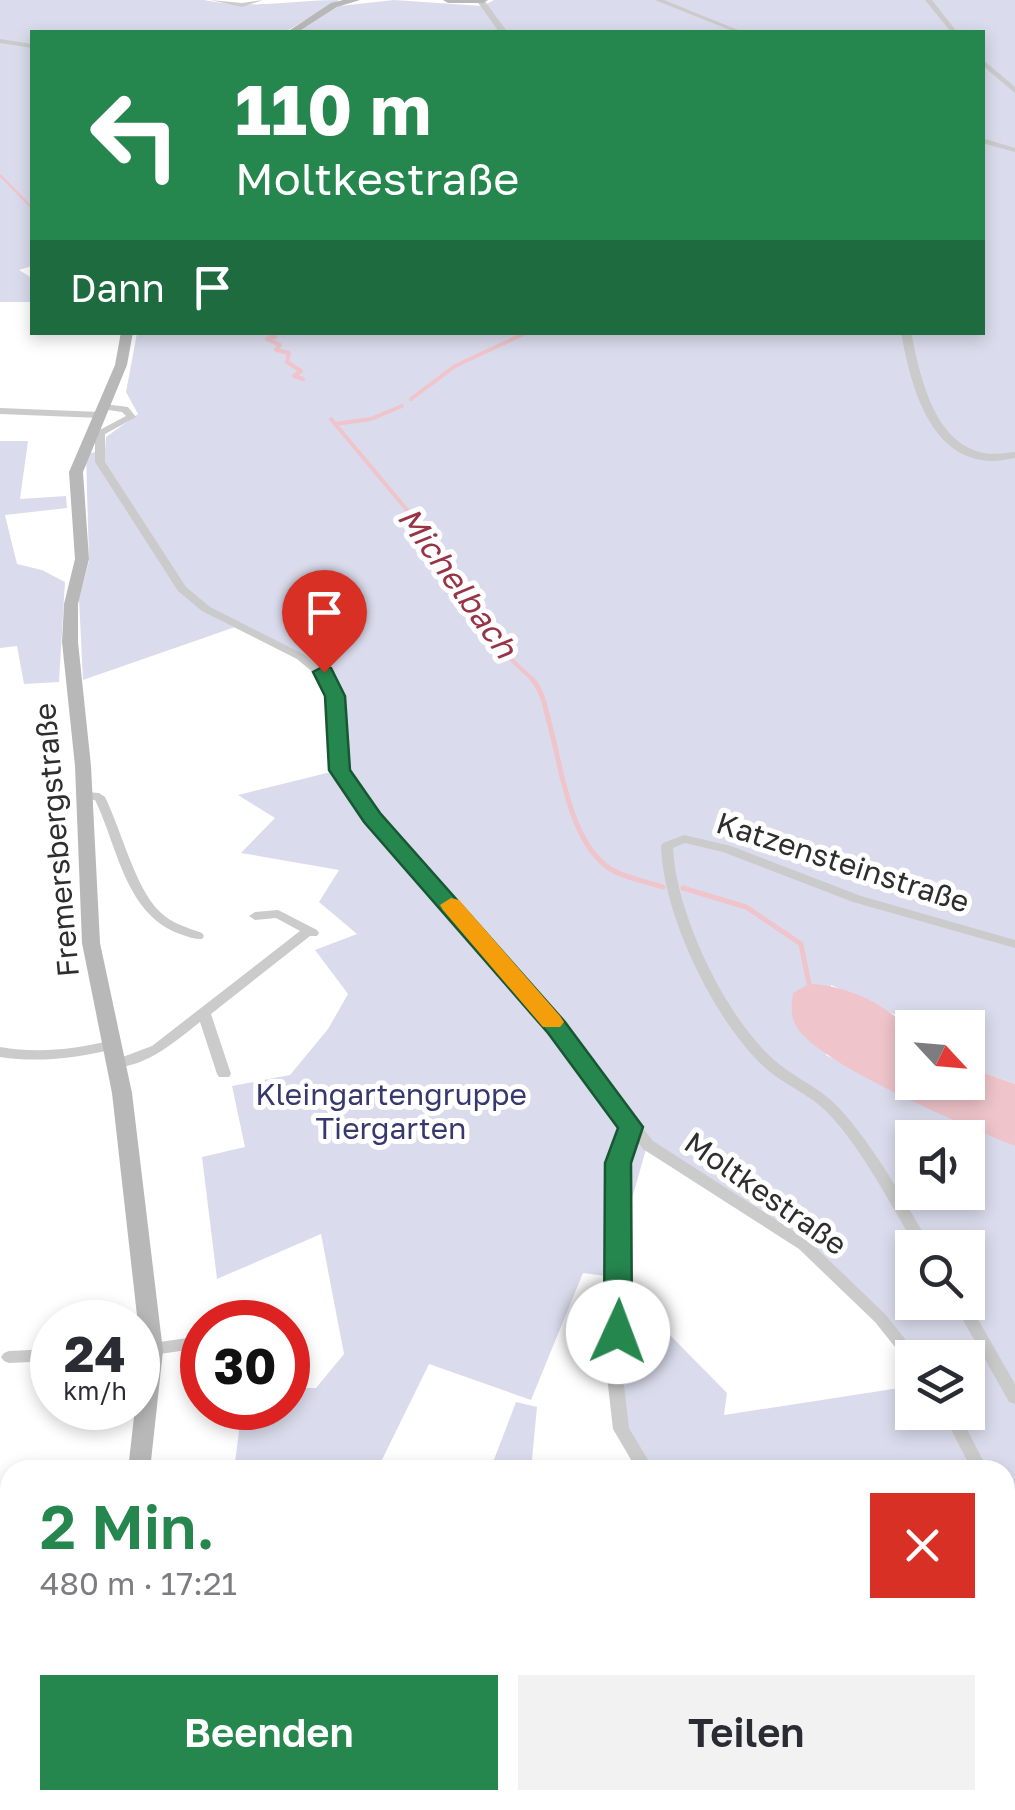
<!DOCTYPE html>
<html lang="de">
<head>
<meta charset="utf-8">
<style>
  body { margin:0; font-family:"Golos Text",sans-serif; background:#f2f2f3; color:#2b2b33; height:100vh; display:flex; flex-direction:column; font-size:38px; white-space:nowrap }
  * { box-sizing:border-box; margin:0 }
  p { font-size:32px; color:#7c7c81 }
  .icon { flex:none; width:55px; height:55px; fill:none; stroke:currentColor; stroke-width:2; stroke-linecap:round; stroke-linejoin:round }
  .map { position:relative; flex:1; overflow:hidden }
  .sheet { position:absolute; left:0px; top:1460px; width:1015px; height:350px; display:flex; flex-direction:column; background:#fff; border-radius:30px 30px 0 0; box-shadow:0 5px 15px #0003 }
  .sheet>* { flex:none }
  .hud { position:absolute; left:30px; top:30px; width:955px; height:305px; border-radius:0px; box-shadow:0 5px 15px #0003; background:#25864e; color:#fff; overflow:hidden }
  .needle { width:65px; rotate:116deg }
  .tools { position:absolute; left:895px; top:1010px; display:grid; gap:20px }
  .tools a { display:grid; place-items:center; width:90px; height:90px; border-radius:0px; background:#fff; box-shadow:0 5px 15px #0003; font-size:50px }
  .speed { position:absolute; left:30px; top:1300px; display:flex; gap:20px; font-size:50px; font-weight:700; text-align:center }
  .speed>* { display:grid; place-content:center; width:130px; height:130px; border-radius:50%; background:#fff; box-shadow:0 5px 15px #0003; line-height:1 }
  .speed small { font-size:25px; font-weight:400 }
  .speed .limit { border:15px solid #d22; background:#fff; color:#111 }
  .pin { position:absolute; display:grid; place-items:center; width:85px; height:85px; color:#fff; margin:-102px -42px; border-radius:50% 50% 50% 0; rotate:-45deg; box-shadow:0 0 10px #0007 }
  .pin .icon { rotate:45deg }
  .me { position:absolute; width:110px; margin:-55px; rotate:2deg; stroke-linejoin:round; filter:drop-shadow(0 0 8px #0008) }
  .turn { display:flex; align-items:center; gap:35px; height:210px; padding:0 40px; font-size:45px }
  .turn .icon { width:130px; height:130px; stroke-width:2.5 }
  .turn b { display:block; font-size:70px; line-height:85px }
  .then { display:flex; align-items:center; height:95px; padding:0 40px; background:#0003; gap:20px; font-size:38px }
  .round { display:grid; place-items:center; flex:none; width:105px; height:105px; border-radius:0px; background:#f2f2f3 }
  .summary { display:flex; align-items:center; justify-content:space-between; height:170px; padding:0 40px }
  h1 { font-size:60px; font-weight:600; line-height:75px; color:#25864e }
  .action { display:flex; gap:20px; margin-top:auto; padding:20px 40px }
  .action a { flex:1; height:115px; border-radius:0px; background:#25864e; color:#fff; font-size:40px; font-weight:600; line-height:115px; text-align:center }
  .action a+a { background:#f2f2f3; color:#2b2b33 }
  .map>svg:first-child { display:block }
  .green { fill:#dadced; fill-rule:evenodd }
  .water { fill:#efc4cb }
  .lines { fill:none; stroke-linecap:round; stroke-linejoin:round }
  .stream-far2 { stroke:#efc4cb; stroke-width:2.5 }
  .stream-far1 { stroke:#efc4cb; stroke-width:4 }
  .stream { stroke:#efc4cb; stroke-width:5 }
  .minor { fill:#cbcbcb; fill-rule:evenodd }
  .tertiary { fill:#cbcbcb; fill-rule:evenodd }
  .secondary { fill:#b8b8b8; fill-rule:evenodd }
  .route { fill:#25864e; stroke:#185733; stroke-width:2.5 }
  .slow { fill:#f59e0b }
  .labels { text-anchor:middle; dominant-baseline:central; stroke-width:10; stroke-linejoin:round; paint-order:stroke }
  .street-label { font-size:30px; fill:#2e2e2e; stroke:#fff }
  .park-label { font-size:30px; fill:#37386e; stroke:#fff }
  .water-label { font-size:32px; font-style:italic; fill:#983445; stroke:#fff }
</style>
</head>
<body>
<div class="map">
<svg width="1015" height="1810" viewBox="0 0 1015 1810">
  <rect width="100%" height="100%" fill="#fff"/>
  <g class="green">
    <path d="M0,0H204C248,10 293,0 339,0L285,32H32V266L19,270L32,278V302H0Z"/>
    <path d="M394,0L483,6L494,0H1015V1084L968,1067V1028H912V1032L898,1016L831,985L826,1055L1015,1146V1810H301L302,1800H1005V1470H646L621,1429L618,1332L662,1327L727,1393L724,1415L912,1386V1412H968V1358H912L837,1274L647,1146L617,1251L619,1278L583,1273L531,1400L429,1364L377,1470H234L242,1408H288V1388H316L344,1354L321,1234L217,1279L202,1157L245,1147L232,1086L290,1075L328,1029L348,994L315,950L357,934L319,902L339,870L241,853L275,818L238,795L339,770L332,683L324,672L238,626L83,680L79,599L89,561L86,454L105,450L106,437L138,414L126,392L137,333L982,332V32H298L339,6ZM912,1138H968V1192H912ZM912,1248H968V1302H912Z"/>
    <path d="M0,441H28L20,499L66,496L67,508L5,515L17,564L42,570L65,582L59,682L24,684L17,646L0,648Z"/>
    <path d="M516,1402L537,1407L531,1470H490Z"/>
  </g>
  <path class="water" d="M809,984C846,985 887,1004 912,1032V1082H968V1067L1015,1084V1146C968,1127 825,1067 798,1029C790,1017 791,1007 793,993Z"/>
  <g class="lines">
    <path class="stream-far2" d="M0,175L32,208"/>
    <g class="stream-far1">
      <path d="M268,332L275,337L267,339L280,345L276,350L289,353L287,362L301,371L294,376L303,379"/>
      <path d="M411,399L455,366L528,332"/>
      <path d="M331,419L417,522L492,641L535,682"/>
      <path d="M335,424L371,419L402,406"/>
    </g>
    <g class="stream">
      <path d="M532,679C543,691 545,707 549,722C561,764 568,835 605,865C619,877 645,881 663,887"/>
      <path d="M683,888L746,907L801,944L809,984"/>
    </g>
    <g class="minor">
      <path d="M210,0L242,3L263,0L242,7Z"/>
      <path d="M655,0H664L743,32H735Z"/>
      <path d="M925,0H932L957,32H951Z"/>
      <path d="M0,39L32,44V48L0,43Z"/>
      <path d="M982,59L1015,87V93L982,65Z"/>
      <path d="M982,138L1015,148V152L982,143Z"/>
      <path d="M104,404L128,407L136,417L105,434V462L186,587L210,607L305,655L338,683L345,770L376,814L561,1024L653,1141L809,1241L885,1314L917,1354L919,1358H912V1364L907,1362L875,1322L799,1249L643,1149L634,1137L625,1163L629,1298L622,1368L629,1428L654,1470H637L613,1429L606,1368L613,1298L611,1163L625,1125L551,1030L368,820L333,770L327,684L297,659L202,611L178,591L95,462V438L90,435L126,416L122,412L101,409V405Z"/>
      <path d="M0,408L100,412L105,415L100,418L0,414Z"/>
      <path d="M85,792L99,793L105,797C121,829 135,888 160,912C171,923 188,928 202,933L204,936L202,939C194,939 188,937 180,934C125,914 118,847 95,800L81,799L79,796Z"/>
      <path d="M684,835L731,846L861,896L1015,940V948L853,902L723,852L685,843L673,848C676,913 724,1014 772,1058C792,1077 820,1087 839,1108C875,1147 905,1202 932,1248H917C889,1203 865,1153 829,1114C809,1093 781,1084 761,1064C712,1016 663,914 661,846L663,843Z"/>
      <path d="M278,910L317,930L319,933L317,936H310L211,1014L231,1074L229,1077H219L217,1074L200,1022C176,1041 144,1069 112,1067L110,1064L112,1061L152,1046L300,931L276,918L255,920L249,916L255,912Z"/>
      <path d="M113,1040L118,1042L120,1045L118,1048C78,1058 40,1063 0,1057V1047C39,1054 75,1049 113,1040Z"/>
      <path d="M953,1302H968L1015,1384V1404L1009,1402Z"/>
      <path d="M202,1336V1348L138,1357V1345Z"/>
      <path d="M52,1349V1361L9,1363L4,1361L1,1357L4,1353L9,1351Z"/>
      <path d="M942,1412H958L988,1470H972Z"/>
      <path d="M1005,1512L1011,1514L1015,1522V1545L1009,1543L1005,1535Z"/>
      <path d="M1005,1631L1015,1635V1651L1005,1646Z"/>
      <path d="M145,1800H169C163,1810 149,1810 136,1810L139,1804Z"/>
    </g>
    <g class="tertiary">
      <path d="M484,0L506,30L507,32H499L477,1Z"/>
      <path d="M901,332H911C920,375 933,443 984,453C994,455 1005,453 1015,452V458C1007,459 999,461 991,461C928,459 910,382 901,332Z"/>
    </g>
    <g class="secondary">
      <path d="M343,0H360L337,7L298,32H287L331,3Z"/>
      <path d="M443,0H488L483,3H448Z"/>
      <path d="M121,332H133L127,365L83,472L89,559L78,604V642L91,766L100,943L132,1093L163,1351L150,1470H128L135,1408H138L141,1351L112,1093L82,943L75,766L62,642L64,604L75,559L69,472L115,365Z"/>
      <path d="M10,1732V1762L0,1766V1736Z"/>
    </g>
  </g>
  <path class="route" d="M324,666L331,668L345,696L350,770L380,813L565,1022L643,1127L631,1163L632,1332L628,1340H608L604,1332L605,1163L618,1128L548,1033L364,822L329,770L325,696L313,672Z"/>
  <path class="slow" d="M451,898L459,900L560,1016L564,1022L560,1027H543L443,910L440,905Z"/>
  <g class="labels">
    <g class="street-label">
      <text transform="translate(56 840) rotate(-95)">Fremersbergstraße</text>
      <text transform="translate(843 862) rotate(18)">Katzensteinstraße</text>
      <text transform="translate(766 1193) rotate(35)">Moltkestraße</text>
    </g>
    <g class="park-label">
      <text x="391" y="1094">Kleingartengruppe<tspan x="391" dy="34">Tiergarten</tspan></text>
    </g>
    <g class="water-label">
      <text transform="translate(458 582) rotate(54)">Michelbach</text>
    </g>
  </g>
</svg>
<div class="tools">
<a><svg class="needle" viewBox="-14 -14 28 28"><path d="M0-13l5 13h-10z" fill="#e53935"/><path d="M0 13l5-13h-10z" fill="#7c7c81"/></svg></a>
<a><svg class="icon" aria-label="sound" viewBox="0 0 24 24"><path d="M4 9h4l5-4v14l-5-4H4zM17 9q2 3 0 6"/></svg></a>
<a><svg class="icon" aria-label="search" viewBox="0 0 24 24"><circle cx="10" cy="10" r="6"/><path d="M15 15l6 6"/></svg></a>
<a><svg class="icon" aria-label="layers" viewBox="0 0 24 24"><path d="M12 4l9 5-9 5-9-5zM3 14l9 5 9-5"/></svg></a>
</div>
<div class="speed"><div>24<small>km/h</small></div><div class="limit">30</div></div>
<div class="pin" style="left:324px;top:672px;background:#d93025"><svg class="icon" aria-label="arrive" viewBox="0 0 24 24"><path d="M6 21V4h12l-3 4 3 4H6"/></svg></div>
<svg class="me" style="left:618px;top:1332px" viewBox="-20 -20 40 40"><circle r="19" fill="#fff"/><path d="M0-13L10 11 0 6-10 11z" fill="#25864e"/></svg>
<div class="hud">
<div class="turn"><svg class="icon" aria-label="left" viewBox="0 0 24 24"><path d="M17 20v-9H6M10 6l-5 5 5 5"/></svg><div><b>110 m</b>Moltkestraße</div></div>
<div class="then">Dann<svg class="icon" aria-label="arrive" viewBox="0 0 24 24"><path d="M6 21V4h12l-3 4 3 4H6"/></svg></div>
</div>
<section class="sheet">
<div class="summary"><div><h1>2 Min.</h1><p>480 m · 17:21</p></div><a class="round" style="background:#d93025;color:#fff"><svg class="icon" aria-label="close" viewBox="0 0 24 24"><path d="M6 6l12 12M18 6L6 18"/></svg></a></div>
<div class="action"><a>Beenden</a><a>Teilen</a></div>
</section>
</div>
</body>
</html>
